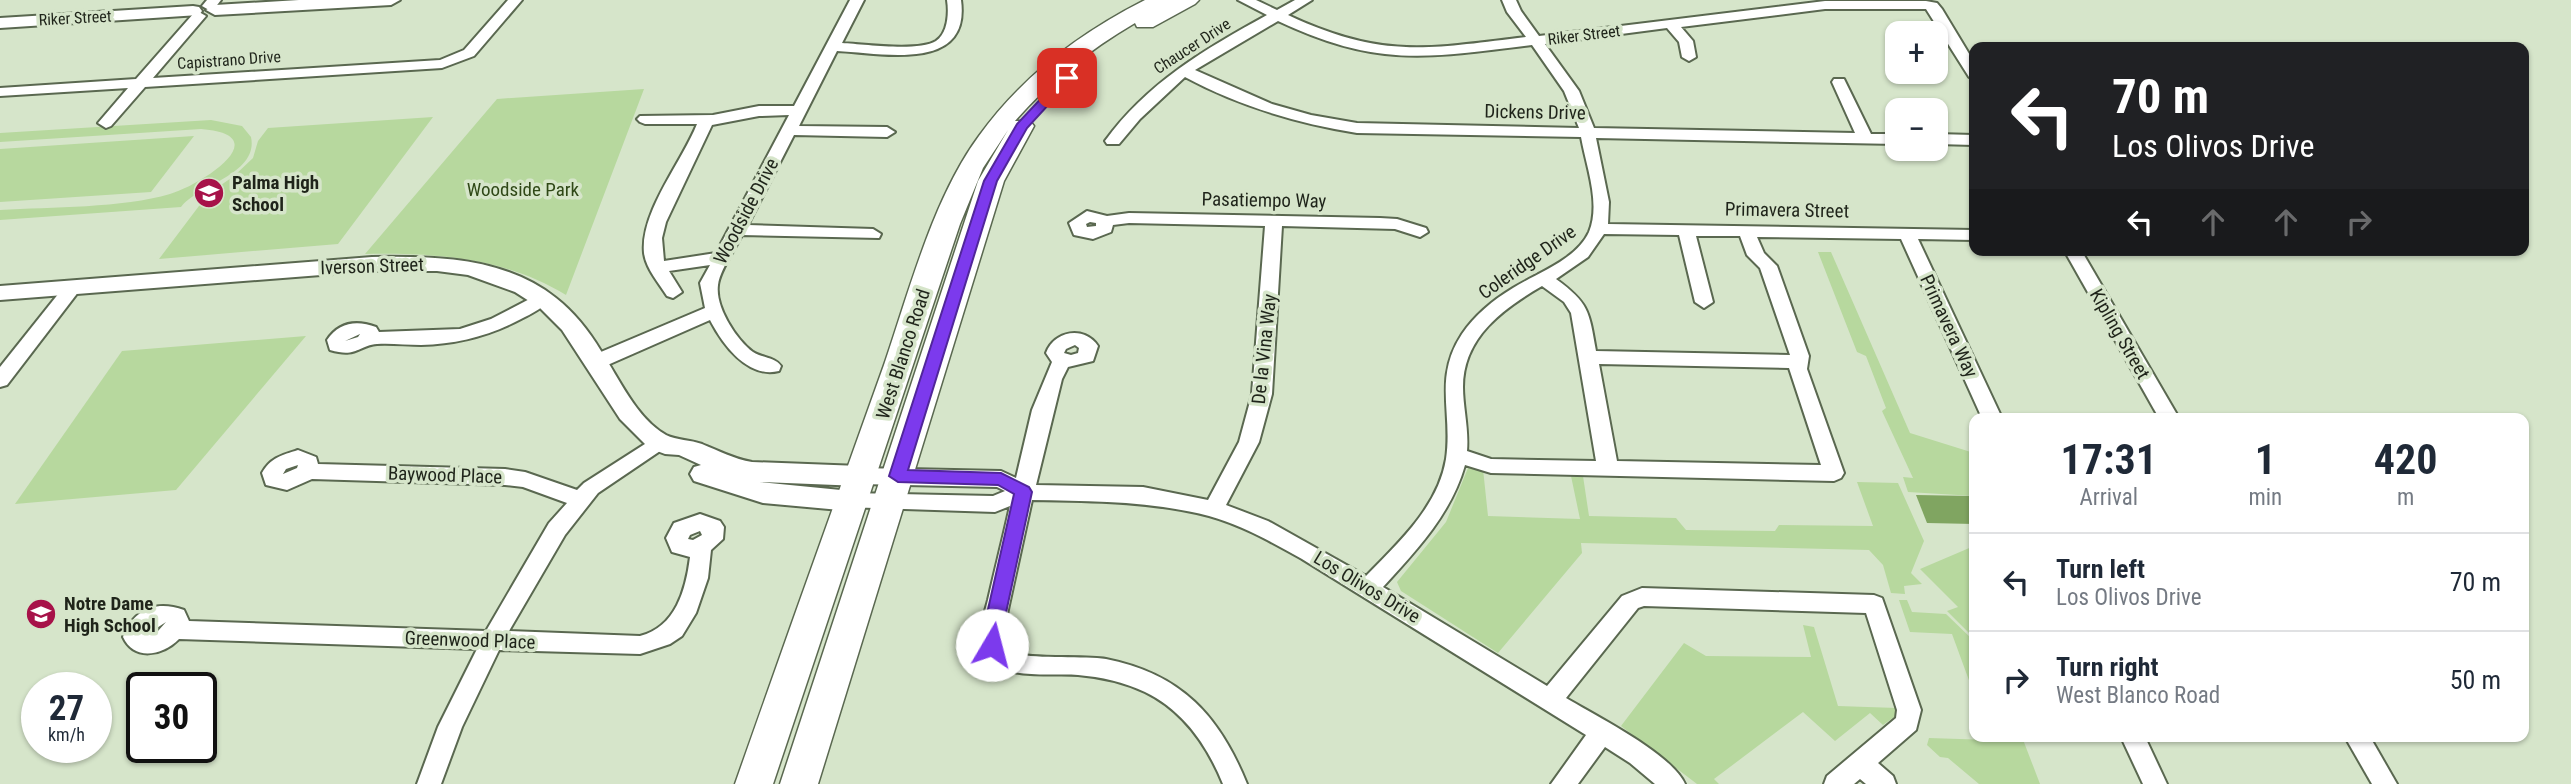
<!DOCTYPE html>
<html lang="en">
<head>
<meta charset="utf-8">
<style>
  body { margin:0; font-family:"Roboto Condensed",sans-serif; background:#f2f2f3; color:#1f2937; height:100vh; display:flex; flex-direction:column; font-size:26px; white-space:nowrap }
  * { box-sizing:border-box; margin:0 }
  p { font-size:23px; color:#747a83 }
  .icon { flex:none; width:38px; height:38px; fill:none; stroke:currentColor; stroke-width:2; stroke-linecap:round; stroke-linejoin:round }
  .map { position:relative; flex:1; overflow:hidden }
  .side { position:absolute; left:1969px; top:413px; width:560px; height:329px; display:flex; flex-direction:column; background:#fff; border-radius:14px; box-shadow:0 2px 5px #0004 }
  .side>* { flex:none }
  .banner { position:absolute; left:1969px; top:42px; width:560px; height:214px; border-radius:14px; box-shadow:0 2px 5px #0004; background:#202124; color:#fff; overflow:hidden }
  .buttons { position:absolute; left:1885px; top:21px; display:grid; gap:14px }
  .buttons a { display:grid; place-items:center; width:63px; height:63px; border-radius:14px; background:#fff; box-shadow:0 2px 5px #0004; font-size:35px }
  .speed { position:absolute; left:21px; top:672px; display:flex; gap:14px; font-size:35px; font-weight:700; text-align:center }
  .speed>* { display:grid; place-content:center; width:91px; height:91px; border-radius:50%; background:#fff; box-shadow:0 2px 5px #0004; line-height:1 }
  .speed small { font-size:18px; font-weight:400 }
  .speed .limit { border:4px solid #111; border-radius:10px; background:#fff; color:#111 }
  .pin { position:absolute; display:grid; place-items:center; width:60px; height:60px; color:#fff; margin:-30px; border-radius:14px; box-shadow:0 4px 10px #0006 }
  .me { position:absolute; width:77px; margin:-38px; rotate:8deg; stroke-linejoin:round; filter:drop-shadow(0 0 5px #0008) }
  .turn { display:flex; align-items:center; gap:24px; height:147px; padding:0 28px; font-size:32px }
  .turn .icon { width:91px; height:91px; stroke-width:2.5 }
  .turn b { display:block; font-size:49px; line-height:60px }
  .lanes { display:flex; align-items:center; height:66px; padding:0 28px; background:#0003; justify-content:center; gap:35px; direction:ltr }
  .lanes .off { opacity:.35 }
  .eta { display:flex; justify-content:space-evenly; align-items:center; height:119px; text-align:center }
  .eta b { font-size:42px; font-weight:700; line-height:49px }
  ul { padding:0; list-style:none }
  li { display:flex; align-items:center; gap:21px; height:98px; padding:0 28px; border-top:2px solid #e0e1e3 }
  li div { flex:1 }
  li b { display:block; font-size:26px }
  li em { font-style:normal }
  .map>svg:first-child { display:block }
  .green { fill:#b7d89e }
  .water { fill:#80a561 }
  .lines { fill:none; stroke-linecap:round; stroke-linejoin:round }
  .minor-casing { stroke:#5a6850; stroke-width:4 }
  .tertiary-casing { stroke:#5a6850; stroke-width:4 }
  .primary-casing { stroke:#5a6850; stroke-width:3 }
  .minor { fill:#fff; fill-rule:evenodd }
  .tertiary { fill:#fff; fill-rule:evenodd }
  .primary { fill:#fff; fill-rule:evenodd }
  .route { fill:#7c3aed; stroke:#51269a; stroke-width:2 }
  .labels { text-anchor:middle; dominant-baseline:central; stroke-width:7; stroke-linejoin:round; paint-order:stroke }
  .far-street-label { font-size:16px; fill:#1f241a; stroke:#d6e5ca }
  .street-label { font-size:19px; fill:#1f241a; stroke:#d6e5ca }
  .poi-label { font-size:19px; font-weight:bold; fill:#1f241a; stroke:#d6e5ca; text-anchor:start }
  .park-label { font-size:19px; fill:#2f4817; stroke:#d6e5ca }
</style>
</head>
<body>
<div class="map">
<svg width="2571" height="784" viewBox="0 0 2571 784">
  <rect width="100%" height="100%" fill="#d6e5ca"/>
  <g class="green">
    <path d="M644,89L566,295C503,257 437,253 365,254L497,99Z"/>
    <path d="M433,117L338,244L159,259L208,194L234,176L253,158L258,141L268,128Z"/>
    <path d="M211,120L242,126L251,137C259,174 197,185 181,207L0,220V210C51,207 123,208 170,194C201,185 279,135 201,129L0,142V133Z"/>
    <path d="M194,136L151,192L0,202V149Z"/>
    <path d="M1818,252H1831L1910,433L1974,453V496L1908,492L1903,477L1913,478L1882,411L1886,408L1866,356L1857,352Z"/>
    <path d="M306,336L176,490L15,504L122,351Z"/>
    <path d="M1468,468L1483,469L1488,516L1580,519L1571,476H1583L1589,516L1676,518L1686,530L1775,531L1779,525L1873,526L1857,482L1898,483L1924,541L1911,573L1922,584L1904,586L1905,594L1891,593L1883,565L1869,550L1581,543L1582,553L1498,653L1401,591L1397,582L1446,522Z"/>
    <path d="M1974,546V638L1947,611L1958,607L1920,569Z"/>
    <path d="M1899,600H1907L1912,612L1946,614L1974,641V694L1952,634L1910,632Z"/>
    <path d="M1803,625L1814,627L1838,706L1897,708V715L1883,725L1870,713L1835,741L1803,712L1714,779L1719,784H1697L1621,726L1684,643L1706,656L1811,657Z"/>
    <path d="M1990,737H2022L2040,784H1979L1948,758L1940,757L1927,745L1929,738L1990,740Z"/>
  </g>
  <path class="water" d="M1916,495L1972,496L1974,524L1927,523Z"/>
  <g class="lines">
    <g class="minor-casing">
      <g id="minor">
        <path d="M207,0H221L214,9L209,10L202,6Z"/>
        <path d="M508,0H522L474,56L442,68L145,87L111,126L106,128L98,123L128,88L0,96V88L136,79L194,13L199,12L206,16L153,78L440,60L464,50Z"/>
        <path d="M850,0H864L842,43C863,44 918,52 936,41C948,33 949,13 947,0H961C971,73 882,53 837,51L799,126L887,127L895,132L887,137L794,135L748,225L873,229L881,234L879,238L742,235C735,250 720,269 718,285C715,307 736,339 753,352C762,358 775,357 781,366L779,371C747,379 722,343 710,320L603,367H589L587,362L589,357L705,308L700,283L710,265L669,271L682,292L673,298L667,296C659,283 646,269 644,253C640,212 682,162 697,124H645L640,122L637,119L640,116L713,115L759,106H794ZM789,115L716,253L664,261L662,238L666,222L712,125L759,116Z"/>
        <path d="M1238,0H1256L1277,10L1295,0H1312L1288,15C1382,59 1427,49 1526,37L1507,12L1502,0H1516L1521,11L1539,36L1825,1H1926L1937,3L1942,9L1974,62V78L1969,77L1926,9H1825L1681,27L1693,41L1696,57L1689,61L1682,57L1679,42L1667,28L1545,44L1579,91L1594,128L1855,133L1832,82L1834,79H1844L1871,134H1897V144L1596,138L1609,202L1608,224L1974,230V240L1918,239L2002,418H1982L1901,239L1757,237L1764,253L1777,266L1809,356L1807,369L1844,473L1841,478L1834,481L1491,473L1465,465C1451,514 1417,550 1383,587L1547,686L1622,596L1642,588L1874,595L1882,598L1921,710L1916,730L1878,763L1893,776L1896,784H1866L1860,779L1854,784H1824L1827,776L1896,718L1897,710L1866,613L1644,606L1638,608L1566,698C1596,716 1672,754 1685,784H1655L1630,763L1605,747L1578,784H1551L1586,735L1302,559C1273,543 1242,525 1209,516C1151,501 1092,501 1032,500L1002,637C1004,643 1004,647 1009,651C1024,660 1083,655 1106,659C1181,674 1219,715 1247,784H1223C1207,745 1184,711 1145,692C1124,682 1101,677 1078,675C1049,672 979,685 980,637C980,625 985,612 988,600C995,569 1003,538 1010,506L995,512L844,507L841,501L844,495L851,493L993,496L1005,491L997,487L860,484L853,481L850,476L853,471L860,468L1001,471L1016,478L1032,410L1052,362L1046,353C1054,331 1084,325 1098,346L1093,361L1068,367L1062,379L1036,485L1143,487L1208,500L1239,442L1252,394L1265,226L1129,223L1113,225L1111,232L1093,239L1074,235L1069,223L1087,211L1107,216L1129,213L1380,218L1397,219L1426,228L1428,232L1420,237L1395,229L1282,226L1272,394L1259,442L1226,505L1268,521L1366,576C1398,543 1438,507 1446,459C1453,413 1433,378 1462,334C1475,315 1493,300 1513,288C1537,273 1576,260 1589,232C1601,203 1586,166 1581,137L1357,133C1296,123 1239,106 1185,77L1140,119L1119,144H1107L1105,141C1147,83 1205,49 1267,15ZM1278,21C1378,68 1427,58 1532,45L1564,91L1579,128L1357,123L1311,115L1272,104L1195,70ZM1090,222L1096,223V226L1087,227L1086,224ZM1604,234L1679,235L1695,302L1704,308L1713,302L1696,236H1740L1747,255L1760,268L1790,355L1596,351C1589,311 1589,303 1556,279L1588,257ZM1542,286L1564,302L1571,313L1596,461L1491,459L1467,451C1469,429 1463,408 1463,387C1463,337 1504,308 1542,286ZM1075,345L1079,348L1078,353L1071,355L1064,353L1066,349ZM1599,364L1789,368L1821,465L1617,461Z"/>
        <path d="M1936,134L1974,135V145L1936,144Z"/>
        <path d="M2064,250H2081L2179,418H2159Z"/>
        <path d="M73,281L82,287L79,291L7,385L0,387V367L67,283Z"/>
        <path d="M543,292L549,294L552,298C545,307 531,314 521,319C489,336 457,344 421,345C406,345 391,343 377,344C357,346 357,358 330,350L327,340C339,322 357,320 376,327L379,332L460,329L491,319ZM360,334L358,337L345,341Z"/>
        <path d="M659,435L666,437L669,442L666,447L598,493L565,535L509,631L640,636C676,627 686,589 690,557L672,552L666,538L674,523L700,514L720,521L724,527L723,539L711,550L708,578L696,613L682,636L670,644L640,654L499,650L462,727L441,784H417L438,727L477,649L179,639C162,656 134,661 123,637C134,609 156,600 184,610L189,621L486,631L549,523L567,503L523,487L505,485L312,479L287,490L266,485L262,473C270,458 282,455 298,450L316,457L318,464L505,469L525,472L577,490L584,483ZM298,465L297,468L283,474L286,469ZM700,531L702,535L693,540L688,539L690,535ZM166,622L158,631L146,635Z"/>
        <path d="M2121,737H2145L2167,784H2143Z"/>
        <path d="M2345,737H2370L2397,784H2372Z"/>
      </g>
    </g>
    <g class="tertiary-casing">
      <g id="tertiary">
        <path d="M299,0H400L391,5L215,15L206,10L215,5Z"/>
        <path d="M193,6L199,7L202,11L199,15L0,28V18Z"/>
        <path d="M372,257C435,256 505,257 556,298C574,312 589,331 601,351C619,378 636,418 666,435C676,440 691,440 702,444C719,451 734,459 752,462L860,466L869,469L873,476L869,483L860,486L759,482L851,491L860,494L864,501L860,508L851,511L763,503L694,481L690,474L694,467L701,465L679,455L665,454L649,448L620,419L562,330L540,308L515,292L468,275L437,271H372L0,300V286Z"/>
      </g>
    </g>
    <g class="primary-casing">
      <path id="primary" d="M1145,0H1199L1195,4L1153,27H1137L1135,23C1089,50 1050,81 1015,121H1030L1034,126L1004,181L818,784H780L978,181L1008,130L983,168L960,224L773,784H735C784,644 834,505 884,365C909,292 933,198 979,136C1022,76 1080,33 1145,0Z"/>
    </g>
    <use href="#minor" class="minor"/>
    <use href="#tertiary" class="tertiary"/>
    <use href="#primary" class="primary"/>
  </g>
  <path class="route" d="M1067,74L1073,78L1027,128L997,181L908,470L1001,473L1029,487L1032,492L1001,636L999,651L992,653L986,651L982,636L1014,494L998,485L898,482L889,476L984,181L1017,124L1063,75Z"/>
  <defs>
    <g id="school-disc" transform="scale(1.575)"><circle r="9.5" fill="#a71249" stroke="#d6e5ca"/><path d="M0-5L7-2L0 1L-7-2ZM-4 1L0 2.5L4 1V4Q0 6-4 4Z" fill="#fff"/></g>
  </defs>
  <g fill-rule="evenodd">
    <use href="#school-disc" x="209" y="193"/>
    <use href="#school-disc" x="41" y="614"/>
  </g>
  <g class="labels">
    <g class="far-street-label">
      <text transform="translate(75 18) rotate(-3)">Riker Street</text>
      <text transform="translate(1584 35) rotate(-7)">Riker Street</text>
      <text transform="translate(1192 46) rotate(-33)">Chaucer Drive</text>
      <text transform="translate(229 60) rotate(-4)">Capistrano Drive</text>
    </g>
    <g class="street-label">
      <text transform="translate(1535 112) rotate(1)">Dickens Drive</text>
      <text transform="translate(1264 200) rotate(1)">Pasatiempo Way</text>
      <text transform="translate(1787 210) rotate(1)">Primavera Street</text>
      <text transform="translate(746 211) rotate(-62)">Woodside Drive</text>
      <text transform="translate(1527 262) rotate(-35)">Coleridge Drive</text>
      <text transform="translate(372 266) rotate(-2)">Iverson Street</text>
      <text transform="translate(1949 326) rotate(65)">Primavera Way</text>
      <text transform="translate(2120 334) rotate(60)">Kipling Street</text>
      <text transform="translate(1264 349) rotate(-84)">De la Vina Way</text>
      <text transform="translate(903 354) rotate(-72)">West Blanco Road</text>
      <text transform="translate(445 475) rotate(2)">Baywood Place</text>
      <text transform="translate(1367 587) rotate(31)">Los Olivos Drive</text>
      <text transform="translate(470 640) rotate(2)">Greenwood Place</text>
    </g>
    <g class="poi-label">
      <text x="232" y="182">Palma High<tspan x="232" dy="22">School</tspan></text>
      <text x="64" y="603">Notre Dame<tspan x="64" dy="22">High School</tspan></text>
    </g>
    <g class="park-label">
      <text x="523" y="189">Woodside Park</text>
    </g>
  </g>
</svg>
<div class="buttons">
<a>+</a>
<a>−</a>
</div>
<div class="speed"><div>27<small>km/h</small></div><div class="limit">30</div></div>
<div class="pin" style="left:1067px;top:78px;background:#d93025"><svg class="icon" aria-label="arrive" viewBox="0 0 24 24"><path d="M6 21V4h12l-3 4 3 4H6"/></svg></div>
<svg class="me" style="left:992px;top:645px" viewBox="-20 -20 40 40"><circle r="19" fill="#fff"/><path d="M0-13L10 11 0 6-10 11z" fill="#7c3aed"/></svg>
<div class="banner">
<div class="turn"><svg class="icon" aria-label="left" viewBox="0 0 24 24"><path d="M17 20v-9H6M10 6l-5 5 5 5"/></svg><div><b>70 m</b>Los Olivos Drive</div></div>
<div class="lanes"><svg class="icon" aria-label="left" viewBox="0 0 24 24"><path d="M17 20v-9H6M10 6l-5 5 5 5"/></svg><svg class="icon off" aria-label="ahead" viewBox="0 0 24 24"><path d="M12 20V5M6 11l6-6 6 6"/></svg><svg class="icon off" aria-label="ahead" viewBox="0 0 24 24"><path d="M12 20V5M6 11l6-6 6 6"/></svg><svg class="icon off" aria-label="right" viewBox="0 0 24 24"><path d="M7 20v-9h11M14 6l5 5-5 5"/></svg></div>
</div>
<section class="side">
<div class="eta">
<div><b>17:31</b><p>Arrival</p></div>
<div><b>1</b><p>min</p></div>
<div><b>420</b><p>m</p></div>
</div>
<ul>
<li><svg class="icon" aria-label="left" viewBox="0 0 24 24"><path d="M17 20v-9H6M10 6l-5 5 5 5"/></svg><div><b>Turn left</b><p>Los Olivos Drive</p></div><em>70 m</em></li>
<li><svg class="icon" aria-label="right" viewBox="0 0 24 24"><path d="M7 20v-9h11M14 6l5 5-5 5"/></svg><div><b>Turn right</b><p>West Blanco Road</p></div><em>50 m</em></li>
</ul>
</section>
</div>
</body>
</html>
